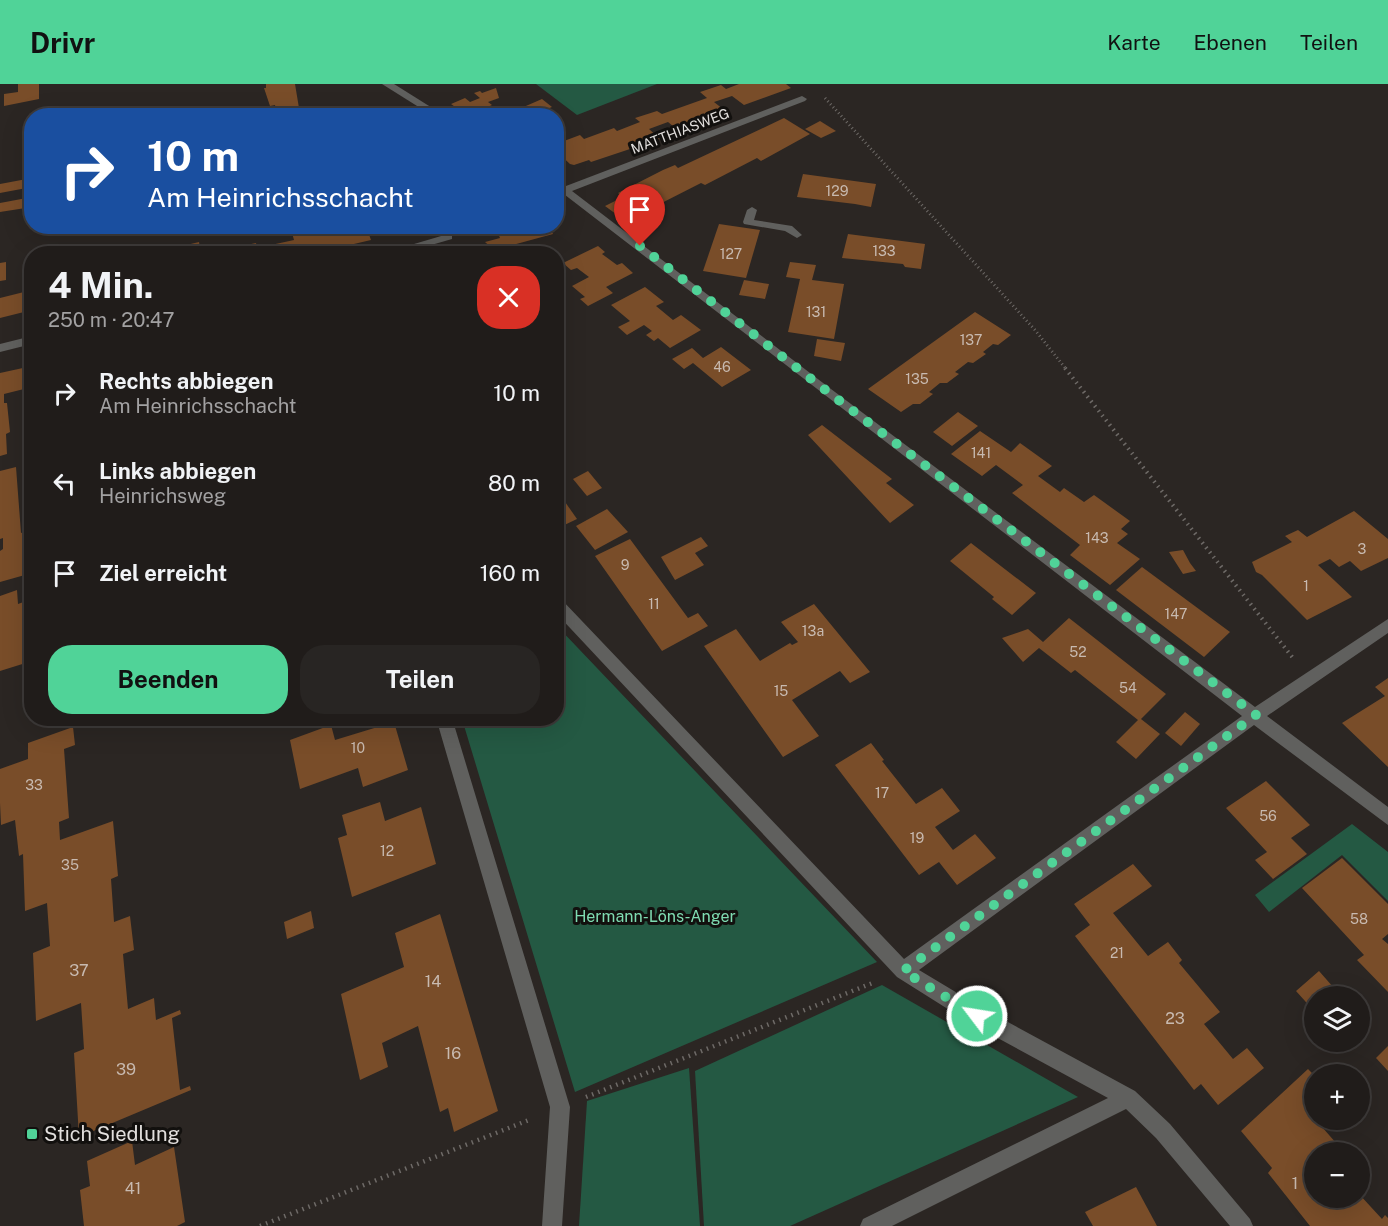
<!DOCTYPE html>
<html lang="de">
<head>
<meta charset="utf-8">
<style>
  body { margin:0; font-family:"Public Sans",sans-serif; background:#282523; color:#f1f3f6; height:100vh; display:flex; flex-direction:column; font-size:22px; white-space:nowrap }
  * { box-sizing:border-box; margin:0 }
  p { font-size:20px; color:#a2a1a2 }
  .icon { flex:none; width:33px; height:33px; fill:none; stroke:currentColor; stroke-width:2; stroke-linecap:round; stroke-linejoin:round }
  .map { position:relative; flex:1; overflow:hidden }
  .panel { position:absolute; left:24px; top:162px; width:540px; height:480px; display:flex; flex-direction:column; background:#201c1a; border-radius:24px; box-shadow:0 6px 24px #0002,0 0 0 2px #3d3a39 }
  .panel>* { flex:none }
  .banner { position:absolute; left:24px; top:24px; width:540px; height:126px; border-radius:24px; box-shadow:0 6px 24px #0002,0 0 0 2px #3d3a39; background:#1a4fa0; color:#fff; overflow:hidden }
  .fabs { position:absolute; left:1304px; top:902px; display:grid; gap:12px }
  .fabs a { display:grid; place-items:center; width:66px; height:66px; border-radius:50%; background:#201c1a; box-shadow:0 6px 24px #0002,0 0 0 2px #3d3a39; font-size:30px }
  .pin { position:absolute; display:grid; place-items:center; width:51px; height:51px; color:#fff; margin:-62px -26px; border-radius:50% 50% 50% 0; rotate:-45deg; box-shadow:0 0 6px #0007 }
  .pin .icon { rotate:45deg }
  .me { position:absolute; width:66px; margin:-33px; rotate:301deg; stroke-linejoin:round; filter:drop-shadow(0 0 4px #0008) }
  .turn { display:flex; align-items:center; gap:21px; height:126px; padding:0 24px; font-size:27px }
  .turn .icon { width:78px; height:78px; stroke-width:2.5 }
  .turn b { display:block; font-size:42px; line-height:51px }
  .round { display:grid; place-items:center; flex:none; width:63px; height:63px; border-radius:24px; background:#282523 }
  .overview { display:flex; align-items:center; justify-content:space-between; height:102px; padding:0 24px }
  h1 { font-size:36px; font-weight:700; line-height:45px }
  .primary-button { display:flex; gap:12px; margin-top:auto; padding:12px 24px }
  .primary-button a { flex:1; height:69px; border-radius:24px; background:#50d398; color:#111; font-size:24px; font-weight:700; line-height:69px; text-align:center }
  .primary-button a+a { background:#282523; color:#f1f3f6 }
  ul { padding:0; list-style:none }
  li { display:flex; align-items:center; gap:18px; height:90px; padding:0 24px }
  li div { flex:1 }
  li b { display:block; font-size:22px }
  li em { font-style:normal }
  header { display:flex; align-items:center; gap:36px; box-sizing:border-box; height:84px; padding:0 30px; background:#50d398; color:#111 }
  header strong { font-size:28px }
  nav { display:flex; gap:33px; margin-inline-start:auto; font-size:21px }
  .map>svg:first-child { display:block }
  .green { fill:#245943 }
  .building { fill:#794d29 }
  .lines { fill:none; stroke-linecap:round; stroke-linejoin:round }
  .path-far2 { stroke:#6e6a67; stroke-width:3; stroke-dasharray:1 3; stroke-linecap:butt }
  .path-far1 { stroke:#6e6a67; stroke-width:4; stroke-dasharray:1.5 4.5; stroke-linecap:butt }
  .path { stroke:#6e6a67; stroke-width:4.5; stroke-dasharray:1.5 5; stroke-linecap:butt }
  .lane { fill:#60605e; fill-rule:evenodd }
  .street { fill:#60605e; fill-rule:evenodd }
  .route { stroke:#50d398; stroke-width:10; stroke-dasharray:0 18 }
  .poi-dot { fill:#50d398; stroke:#12100e; stroke-width:2 }
  .labels { text-anchor:middle; dominant-baseline:central; stroke-width:6; stroke-linejoin:round; paint-order:stroke }
  .far-street-label { font-size:14px; fill:#e2dfdd; stroke:#12100e }
  .number-label { font-size:14px; fill:#c8bab0 }
  .park-label { font-size:16px; fill:#7fdcb2; stroke:#12100e }
  .near-number-label { font-size:16px; fill:#c8bab0 }
  .near-poi-label { font-size:20px; fill:#e2dfdd; stroke:#12100e; text-anchor:start }
</style>
</head>
<body>
<header>
<strong>Drivr</strong>
<nav><a>Karte</a><a>Ebenen</a><a>Teilen</a></nav>
</header>
<div class="map">
<svg width="1388" height="1142" viewBox="0 0 1388 1142">
  <rect width="100%" height="100%" fill="#2b2623"/>
  <g class="green">
    <path d="M536,0H657L577,31Z"/>
    <path d="M557,542L877,878L575,1008L462,635L556,634Z"/>
    <path d="M1352,740L1388,768V817L1342,771L1269,828L1255,811Z"/>
    <path d="M882,901L1078,1013L790,1142H704L695,987Z"/>
    <path d="M689,984L700,1142H579L587,1017Z"/>
  </g>
  <g class="building">
    <path d="M18,0H39V15L4,22V10L18,8Z"/>
    <path d="M266,0H295L299,24H302L305,32H264L276,28L275,21L270,22L264,4H266Z"/>
    <path d="M739,0H786L791,4L744,21L732,12L714,18L728,29L679,47L668,38L649,45L660,55L591,78L589,76L574,81L570,80L556,67V60L580,51L584,55L614,44L617,47L640,38L635,34L657,27L662,30L707,14L700,8L721,1L726,5Z"/>
    <path d="M496,4L499,14L488,18L492,21L468,32L451,20L465,14L470,18L480,14L474,9L480,7L482,9Z"/>
    <path d="M542,15L552,23L537,29L541,32H503Z"/>
    <path d="M784,34L810,50L761,77L757,74L705,101L701,99L644,128L638,124L620,133L605,122L623,113L618,109L663,86L675,81L678,84Z"/>
    <path d="M820,37L836,47L821,54L805,45Z"/>
    <path d="M803,90L876,100L871,123L855,120L797,113Z"/>
    <path d="M32,94V103L0,109V100Z"/>
    <path d="M32,113V123L0,128V119Z"/>
    <path d="M719,140L760,146L746,194L703,187Z"/>
    <path d="M271,142H314L316,150L348,142H366L371,156L311,170H219L218,167L256,159L257,164L294,156L292,149L274,152Z"/>
    <path d="M495,142H549L553,150L494,166L485,158L500,154Z"/>
    <path d="M848,150L925,160L921,185L905,183L903,180L842,174Z"/>
    <path d="M199,158L201,170H158L157,168Z"/>
    <path d="M598,162L605,168L602,170L617,181L622,179L633,189L606,203L613,209L588,222L580,215L585,213L572,202L589,193L577,184L571,186L563,179Z"/>
    <path d="M6,178V196L0,197V179Z"/>
    <path d="M790,178L816,181L812,196L844,200L834,255L788,248L800,195L786,193Z"/>
    <path d="M744,196L769,200L765,215L739,211Z"/>
    <path d="M645,203L664,218L656,222L673,236L681,231L701,246L670,264L658,254L654,257L646,251L652,247L644,241L627,251L618,243L630,237L611,221Z"/>
    <path d="M32,206V226L0,234V214Z"/>
    <path d="M975,228L1011,251L998,261L993,260L983,268L986,270L973,279L968,278L955,288L959,290L947,299H940L929,308L933,310L920,320H913L901,328L868,305Z"/>
    <path d="M817,255L845,259L841,277L814,272Z"/>
    <path d="M721,263L751,286L722,303L693,279L684,285L672,275L692,264L703,274Z"/>
    <path d="M32,282V303L4,310V319H7L10,348L6,350L7,370L0,372V289Z"/>
    <path d="M958,328L978,342L952,362L933,348Z"/>
    <path d="M822,341L892,395L886,399L914,421L890,439L808,351Z"/>
    <path d="M980,347L1011,368L1020,359L1052,382L1038,392L1060,408L1064,404L1084,418L1094,411L1130,437L1121,445L1128,450L1117,459L1140,475L1110,501L1070,471L1080,461L1012,409L1023,401L996,381L982,392L951,370Z"/>
    <path d="M16,383L21,449L32,445V489L0,498V467L3,465V454L0,455V387Z"/>
    <path d="M588,387L602,404L587,412L573,395Z"/>
    <path d="M556,405L577,435L556,445Z"/>
    <path d="M607,425L628,448L595,466L576,442Z"/>
    <path d="M1354,427L1388,455V474L1361,487L1350,477L1339,483L1330,475L1318,481L1352,513L1307,536L1262,491L1256,488L1252,478L1292,458L1285,452L1298,446L1307,453Z"/>
    <path d="M701,453L708,462L695,469L704,481L675,496L661,473Z"/>
    <path d="M630,455L688,534L698,529L708,542L662,567L595,472Z"/>
    <path d="M971,459L1036,509L1012,531L992,515L994,513L950,477Z"/>
    <path d="M1183,466L1190,479L1196,487L1183,490L1169,468Z"/>
    <path d="M1142,483L1230,548L1204,573L1116,506Z"/>
    <path d="M17,506L18,520L32,515V577L0,587V512Z"/>
    <path d="M814,520L870,588L850,599L840,587L792,616L819,652L783,673L704,562L736,545L760,577L790,559L792,561L798,558L781,538Z"/>
    <path d="M1069,534L1166,610L1141,635L1160,650L1136,675L1116,658L1138,636L1075,586L1071,589L1039,564L1023,578L1002,554L1028,545L1043,558Z"/>
    <path d="M1388,594V683L1342,639L1385,612L1375,603Z"/>
    <path d="M1185,628L1200,640L1181,662L1165,649Z"/>
    <path d="M394,638L408,686L363,703L358,684L300,705L290,656L331,641L335,656Z"/>
    <path d="M73,643L75,661L64,665L69,734L59,738L60,756L113,737L118,792L111,795L114,838L130,832L134,866L123,870L128,925L154,914L156,936L180,926L181,930L172,934L180,1006L190,1002L191,1006L79,1053L74,969L84,965L81,919L36,937L33,869L50,862L47,819L25,827L23,770L19,772L15,736L1,741L0,719V685L28,675V659Z"/>
    <path d="M871,659L884,676L882,677L916,720L942,704L960,727L935,743L953,766L975,750L996,774L957,801L939,778L919,791L835,681Z"/>
    <path d="M1266,697L1310,741L1291,754L1307,770L1273,795L1255,776L1267,768L1226,724Z"/>
    <path d="M380,718L385,737L421,723L436,780L352,813L338,754L347,751L342,731Z"/>
    <path d="M1342,774L1388,820V850L1382,855L1388,860V908L1357,876L1364,871L1302,804Z"/>
    <path d="M1133,780L1152,802L1113,829L1148,872L1168,858L1182,876L1179,879L1220,928L1204,940L1233,975L1247,964L1264,984L1218,1021L1201,1000L1194,1006L1075,852L1090,841L1074,820Z"/>
    <path d="M311,827L314,844L287,855L284,838Z"/>
    <path d="M440,830L498,1027L454,1048L448,1024L440,1028L418,942L382,959L388,983L360,996L341,910L404,883L395,849Z"/>
    <path d="M1319,887L1341,912H1314V927L1296,907Z"/>
    <path d="M1388,962V987L1376,974Z"/>
    <path d="M1308,985L1314,991V1007L1308,1012L1314,1019V1035H1329L1322,1043L1344,1068H1314V1113H1359V1110L1382,1135L1385,1131L1388,1134V1142H1310L1268,1089L1272,1084L1241,1047Z"/>
    <path d="M132,1057L135,1081L174,1063L185,1138L177,1142H84L80,1106L90,1102L87,1077Z"/>
    <path d="M1136,1103L1157,1142H1093L1085,1128Z"/>
  </g>
  <g class="lines">
    <path class="path-far2" d="M825,14L1035,246L1066,285"/>
    <path class="path-far1" d="M1065,284L1293,574"/>
    <g class="path">
      <path d="M586,1013L875,898"/>
      <path d="M260,1142L529,1036"/>
    </g>
    <path class="lane" d="M752,123L757,126L754,136L792,142L802,151L797,154L785,147L744,140L743,138L747,126Z"/>
    <g class="street">
      <path d="M382,0H394L445,32H433Z"/>
      <path d="M802,12L807,15L805,17L572,107L827,302L1255,623L1388,535V549L1267,632L1388,723V741L1254,641L919,886L984,925L1135,1007L1170,1040L1250,1135L1253,1142H1230L1156,1054L1126,1025L892,1142H860L863,1135L1108,1014L970,939L897,893L556,529V513L561,515L904,875L1242,632L556,104V96L566,102Z"/>
      <path d="M448,150L452,151V155L400,170H380Z"/>
      <path d="M32,252V260L0,268V260Z"/>
      <path d="M436,634H452L570,1023L562,1142H542L550,1023Z"/>
    </g>
  </g>
  <g class="lines">
    <path class="route" d="M640,162L824,305L1256,631L903,887L977,932"/>
  </g>
  <rect class="poi-dot" x="26" y="1044" width="12" height="12" rx="3"/>
  <g class="labels">
    <g class="far-street-label">
      <text transform="translate(680 47) rotate(-21)">MATTHIASWEG</text>
    </g>
    <g class="number-label">
      <text x="837" y="107">129</text>
      <text x="884" y="167">133</text>
      <text x="731" y="170">127</text>
      <text x="816" y="228">131</text>
      <text x="971" y="256">137</text>
      <text x="722" y="283">46</text>
      <text x="917" y="295">135</text>
      <text x="981" y="369">141</text>
      <text x="1097" y="454">143</text>
      <text x="1362" y="465">3</text>
      <text x="625" y="481">9</text>
      <text x="1306" y="502">1</text>
      <text x="654" y="520">11</text>
      <text x="1176" y="530">147</text>
      <text x="813" y="547">13a</text>
      <text x="1078" y="568">52</text>
      <text x="1128" y="604">54</text>
      <text x="781" y="607">15</text>
      <text x="358" y="664">10</text>
      <text x="34" y="701">33</text>
      <text x="882" y="709">17</text>
      <text x="1268" y="732">56</text>
      <text x="917" y="754">19</text>
      <text x="387" y="767">12</text>
      <text x="70" y="781">35</text>
      <text x="1359" y="835">58</text>
      <text x="1117" y="869">21</text>
    </g>
    <g class="park-label">
      <text x="655" y="832">Hermann-Löns-Anger</text>
    </g>
    <g class="near-number-label">
      <text x="79" y="886">37</text>
      <text x="433" y="897">14</text>
      <text x="1175" y="934">23</text>
      <text x="453" y="969">16</text>
      <text x="126" y="985">39</text>
      <text x="1295" y="1099">1</text>
      <text x="133" y="1104">41</text>
    </g>
    <g class="near-poi-label">
      <text x="44" y="1050">Stich Siedlung</text>
    </g>
  </g>
</svg>
<div class="fabs">
<a><svg class="icon" aria-label="layers" viewBox="0 0 24 24"><path d="M12 4l9 5-9 5-9-5zM3 14l9 5 9-5"/></svg></a>
<a>+</a>
<a>−</a>
</div>
<div class="pin" style="left:640px;top:162px;background:#d93025"><svg class="icon" aria-label="arrive" viewBox="0 0 24 24"><path d="M6 21V4h12l-3 4 3 4H6"/></svg></div>
<svg class="me" style="left:977px;top:932px" viewBox="-20 -20 40 40"><circle r="17" fill="#50d398" stroke="#fff" stroke-width="3"/><path d="M0-11L8 9 0 5-8 9z" fill="#fff"/></svg>
<div class="banner">
<div class="turn"><svg class="icon" aria-label="right" viewBox="0 0 24 24"><path d="M7 20v-9h11M14 6l5 5-5 5"/></svg><div><b>10 m</b>Am Heinrichsschacht</div></div>
</div>
<section class="panel">
<div class="overview"><div><h1>4 Min.</h1><p>250 m · 20:47</p></div><a class="round" style="background:#d93025;color:#fff"><svg class="icon" aria-label="close" viewBox="0 0 24 24"><path d="M6 6l12 12M18 6L6 18"/></svg></a></div>
<ul>
<li><svg class="icon" aria-label="right" viewBox="0 0 24 24"><path d="M7 20v-9h11M14 6l5 5-5 5"/></svg><div><b>Rechts abbiegen</b><p>Am Heinrichsschacht</p></div><em>10 m</em></li>
<li><svg class="icon" aria-label="left" viewBox="0 0 24 24"><path d="M17 20v-9H6M10 6l-5 5 5 5"/></svg><div><b>Links abbiegen</b><p>Heinrichsweg</p></div><em>80 m</em></li>
<li><svg class="icon" aria-label="arrive" viewBox="0 0 24 24"><path d="M6 21V4h12l-3 4 3 4H6"/></svg><div><b>Ziel erreicht</b></div><em>160 m</em></li>
</ul>
<div class="primary-button"><a>Beenden</a><a>Teilen</a></div>
</section>
</div>
</body>
</html>
